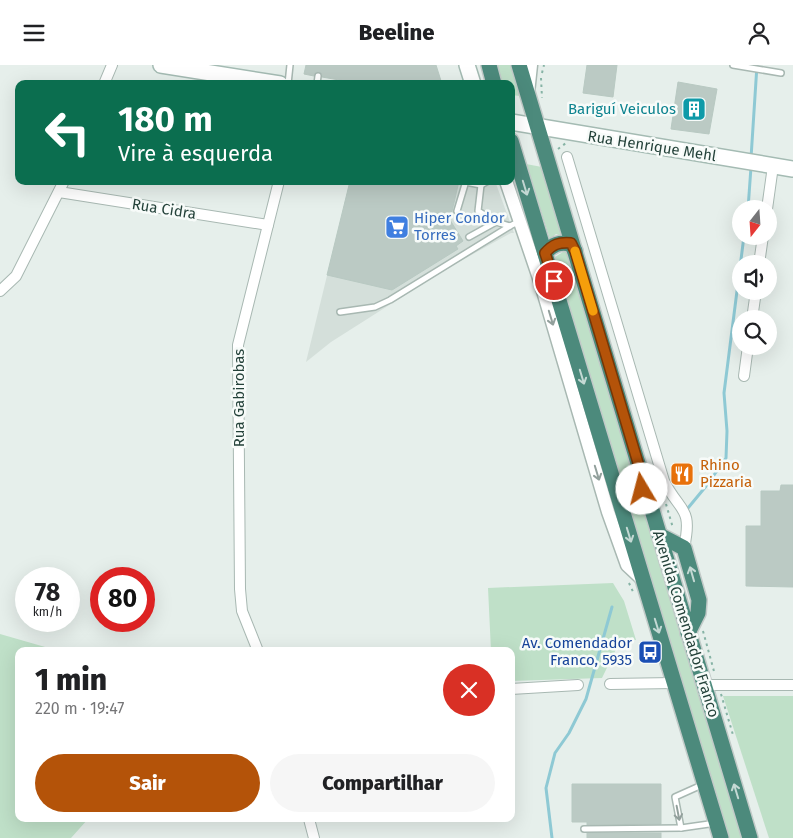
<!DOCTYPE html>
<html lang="pt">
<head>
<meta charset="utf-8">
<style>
  body { margin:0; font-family:"Fira Sans",sans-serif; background:#f6f6f6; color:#202124; height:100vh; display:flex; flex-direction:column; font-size:19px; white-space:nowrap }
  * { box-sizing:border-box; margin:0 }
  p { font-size:16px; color:#757577 }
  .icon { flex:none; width:28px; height:28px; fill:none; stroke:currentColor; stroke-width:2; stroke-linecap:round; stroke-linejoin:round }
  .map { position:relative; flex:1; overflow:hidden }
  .sheet { position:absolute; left:15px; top:582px; width:500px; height:175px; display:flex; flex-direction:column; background:#fff; border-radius:10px; box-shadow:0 5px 20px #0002 }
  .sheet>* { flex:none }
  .hud { position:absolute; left:15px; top:15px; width:500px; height:105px; border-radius:10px; box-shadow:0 5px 20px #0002; background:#0b6e4f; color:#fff; overflow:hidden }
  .needle { width:32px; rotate:197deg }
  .fabs { position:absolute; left:732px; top:135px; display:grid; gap:10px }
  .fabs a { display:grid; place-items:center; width:45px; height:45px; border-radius:50%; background:#fff; box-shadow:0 5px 20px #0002; font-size:25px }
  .speed { position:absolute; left:15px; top:502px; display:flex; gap:10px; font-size:25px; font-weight:700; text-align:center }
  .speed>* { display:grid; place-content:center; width:65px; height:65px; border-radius:50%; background:#fff; box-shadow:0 5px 20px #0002; line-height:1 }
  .speed small { font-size:12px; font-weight:400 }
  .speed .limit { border:8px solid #d22; background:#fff; color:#111 }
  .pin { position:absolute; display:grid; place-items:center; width:42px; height:42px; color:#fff; margin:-21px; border:2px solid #fff; border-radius:50%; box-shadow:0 1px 5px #0007 }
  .me { position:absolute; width:55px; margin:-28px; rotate:352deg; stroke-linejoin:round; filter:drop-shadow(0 0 4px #0008) }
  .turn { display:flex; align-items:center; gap:18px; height:105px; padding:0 20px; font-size:22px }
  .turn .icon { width:65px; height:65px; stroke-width:2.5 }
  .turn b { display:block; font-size:35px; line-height:42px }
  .round { display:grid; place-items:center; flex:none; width:52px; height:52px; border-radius:26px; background:#f6f6f6 }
  .head { display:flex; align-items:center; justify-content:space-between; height:85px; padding:0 20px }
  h1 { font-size:30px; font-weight:800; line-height:38px }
  .action { display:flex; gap:10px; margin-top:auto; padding:10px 20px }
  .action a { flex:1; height:58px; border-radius:30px; background:#b45309; color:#fff; font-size:20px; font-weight:800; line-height:58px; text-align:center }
  .action a+a { background:#f6f6f6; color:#202124 }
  header { display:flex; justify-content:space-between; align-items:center; height:65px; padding:0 20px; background:#fff; font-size:22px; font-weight:800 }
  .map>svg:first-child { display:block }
  .built { fill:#d4dfda }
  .green { fill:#bfe0c8 }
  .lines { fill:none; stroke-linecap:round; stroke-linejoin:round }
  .stream { stroke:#8ec9d4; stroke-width:3 }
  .building { fill:#bbcac4; stroke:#b8c9c2 }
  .service-casing { stroke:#a8b8b2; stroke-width:8 }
  .minor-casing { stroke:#a8b8b2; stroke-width:12 }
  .tertiary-casing { stroke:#a8b8b2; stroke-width:15 }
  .secondary-casing { stroke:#a4bbb3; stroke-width:18 }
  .trunk-casing { stroke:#c2cac8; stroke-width:18 }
  .path { stroke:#86b3a5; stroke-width:2; stroke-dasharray:2.5 4; stroke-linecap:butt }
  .service { stroke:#fff; stroke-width:5 }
  .minor { stroke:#fff; stroke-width:10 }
  .tertiary { stroke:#fff; stroke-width:12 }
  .secondary { stroke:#fff; stroke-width:15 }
  .trunk { stroke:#4c8a7c; stroke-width:15 }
  .oneway { stroke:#c4d9d4 }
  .oneway2 { stroke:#92a09c }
  .route-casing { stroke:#753606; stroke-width:12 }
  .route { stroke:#b45309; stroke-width:9 }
  .slow { stroke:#f59e0b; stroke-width:9 }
  .labels { text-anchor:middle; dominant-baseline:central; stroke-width:5; stroke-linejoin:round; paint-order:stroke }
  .culture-label { font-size:15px; fill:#0d838f; stroke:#f7fbf9; text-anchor:end }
  .street-label { font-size:15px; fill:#24423a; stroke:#f7fbf9 }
  .shop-label { font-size:15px; fill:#366cbe; stroke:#f7fbf9; text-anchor:start }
  .food-label { font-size:15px; fill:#c56008; stroke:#f7fbf9; text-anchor:start }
  .transit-label { font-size:15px; fill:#164399; stroke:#f7fbf9; text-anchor:end }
</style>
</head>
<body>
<header><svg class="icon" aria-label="menu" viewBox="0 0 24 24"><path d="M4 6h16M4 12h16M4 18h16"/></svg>Beeline<svg class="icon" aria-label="person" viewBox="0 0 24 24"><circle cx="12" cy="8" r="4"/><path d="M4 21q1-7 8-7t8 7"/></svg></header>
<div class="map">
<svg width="793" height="773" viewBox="0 0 793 773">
  <rect width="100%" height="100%" fill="#e6efeb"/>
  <path class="built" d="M350,116H495L514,168H511L446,204L331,277L306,297Z"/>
  <g class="green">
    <path d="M497,0H511L520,31L511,30V19H503Z"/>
    <path d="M526,99L542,102L564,172L556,169L550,174Z"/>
    <path d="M563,187H567L634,409L628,414L624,415L620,412L555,192Z"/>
    <path d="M627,435C632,438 636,439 641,435L744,773H728Z"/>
    <path d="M613,518L624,536L636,575L620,576L602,613L511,616V586H491L488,523Z"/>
    <path d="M0,569L59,586H19V754H88L71,773H0Z"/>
    <path d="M723,631H793V773H769Z"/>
  </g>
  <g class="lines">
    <g class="stream">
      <path d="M751,93L757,0"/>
      <path d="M748,144L751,102"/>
      <path d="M688,443L707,420L726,393L727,366L724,328L744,171"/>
      <path d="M552,773L546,723L555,688L569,668L586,634L612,542"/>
    </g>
  </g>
  <g class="building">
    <path d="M306,0H436L442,19H362L322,12V9L319,7H316L314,11L304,9Z"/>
    <path d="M587,0H617L613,32L583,28Z"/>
    <path d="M678,17L717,24L709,69L671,64Z"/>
    <path d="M350,116H459L450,155L463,176L456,181L458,184L392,225L327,210Z"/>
    <path d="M781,420H793V522L746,521V461H761V426H780Z"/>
    <path d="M572,719H661V759L587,760V757H572Z"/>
    <rect x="587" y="768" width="74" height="5"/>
  </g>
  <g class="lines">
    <g class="service-casing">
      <g id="service">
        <path d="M733,0L781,8"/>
        <path d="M288,19L290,0"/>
        <path d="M317,19L318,11"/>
        <path d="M465,117L481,120L488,116"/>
        <path d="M481,120L478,146L496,157"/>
        <path d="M457,146L466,116"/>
        <path d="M469,172L496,157L510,161"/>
        <path d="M340,247L375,242L390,235L510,161L520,156"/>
        <path d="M704,719L675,732L681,763L716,758"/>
        <path d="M584,764L681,763"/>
      </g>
    </g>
    <g class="minor-casing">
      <g id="minor">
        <path d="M104,19L112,0"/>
        <path d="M567,92L664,416C680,448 693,441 684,483"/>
        <path d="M59,127L268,160"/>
        <path d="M767,144L773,101"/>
        <path d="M759,199L763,171"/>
        <path d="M0,226L16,211L64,116"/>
        <path d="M752,254L756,226"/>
        <path d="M744,311L748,281"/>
        <path d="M258,586L242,546L240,524L238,280L279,116"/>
        <path d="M610,619L674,618"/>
        <path d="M704,620H793"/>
        <path d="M511,624L578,620"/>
        <path d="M309,754L314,773"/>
      </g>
    </g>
    <g class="tertiary-casing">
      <g id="tertiary">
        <path d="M528,28L531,0"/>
        <path d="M506,116L540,216L608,447L627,500L643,515"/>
      </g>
    </g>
    <g class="secondary-casing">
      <g id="secondary">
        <path d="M161,0L280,19"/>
        <path d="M467,0L473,19"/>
        <path d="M511,57L793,104"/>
      </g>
    </g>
    <g class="trunk-casing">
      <g id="trunk">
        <path d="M489,0L494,19"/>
        <path d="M519,0L750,773"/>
        <path d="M511,76L721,773"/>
        <path d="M545,188C553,179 559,177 571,179L575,186"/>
        <path d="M616,424C626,431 632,431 642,424L644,417"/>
        <path d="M659,470L684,483L699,535L698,548L688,568"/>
      </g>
    </g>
    <g class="path">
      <path d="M542,8L544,0"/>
      <path d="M541,13L542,33"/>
      <path d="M558,84L566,78"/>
      <path d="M666,439L673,463"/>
      <path d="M629,518L634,529"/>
      <path d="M703,566L715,610"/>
      <path d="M721,629L733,670"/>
    </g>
    <use href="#service" class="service"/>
    <use href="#minor" class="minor"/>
    <use href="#tertiary" class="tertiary"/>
    <use href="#secondary" class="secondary"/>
    <use href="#trunk" class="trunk"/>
  </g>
  <defs><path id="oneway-shaft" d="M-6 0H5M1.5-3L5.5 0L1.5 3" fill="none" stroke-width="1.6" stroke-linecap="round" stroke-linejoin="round" transform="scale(1.25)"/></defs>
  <g class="oneway">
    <use href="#oneway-shaft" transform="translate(525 123) rotate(73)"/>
    <use href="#oneway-shaft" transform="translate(582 312) rotate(73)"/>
    <use href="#oneway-shaft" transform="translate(629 470) rotate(73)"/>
    <use href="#oneway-shaft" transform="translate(692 509) rotate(-106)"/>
    <use href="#oneway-shaft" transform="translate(657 561) rotate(73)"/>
    <use href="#oneway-shaft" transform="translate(736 726) rotate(-107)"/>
  </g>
  <g class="oneway2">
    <use href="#oneway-shaft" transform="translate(551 253) rotate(73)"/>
    <use href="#oneway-shaft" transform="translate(597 408) rotate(73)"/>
    <use href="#oneway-shaft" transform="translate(678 748) rotate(79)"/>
  </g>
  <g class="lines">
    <g class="route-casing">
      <path id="route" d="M554,216L545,188C553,179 559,177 571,178L575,186L644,418L642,424"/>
    </g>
    <use href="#route" class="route"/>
    <path class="slow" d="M575,186L593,246"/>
  </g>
  <defs>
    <g id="building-square" transform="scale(1.25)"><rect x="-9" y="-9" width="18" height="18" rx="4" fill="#0f9aa8" stroke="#f7fbf9"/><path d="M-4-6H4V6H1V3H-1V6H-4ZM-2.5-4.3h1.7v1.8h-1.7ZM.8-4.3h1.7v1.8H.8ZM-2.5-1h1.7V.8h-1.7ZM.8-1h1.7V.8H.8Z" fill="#fff"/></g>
    <g id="supermarket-square" transform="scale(1.25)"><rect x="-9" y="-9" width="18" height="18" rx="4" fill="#3f7fe0" stroke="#f7fbf9"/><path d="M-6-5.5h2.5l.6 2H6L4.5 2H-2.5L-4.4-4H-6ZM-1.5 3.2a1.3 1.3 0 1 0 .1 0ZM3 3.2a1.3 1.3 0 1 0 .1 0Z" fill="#fff"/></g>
    <g id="restaurant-square" transform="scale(1.25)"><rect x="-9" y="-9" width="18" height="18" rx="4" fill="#e8710a" stroke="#f7fbf9"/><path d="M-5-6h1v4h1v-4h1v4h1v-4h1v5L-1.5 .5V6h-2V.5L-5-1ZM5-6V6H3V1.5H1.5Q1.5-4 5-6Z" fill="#fff"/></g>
    <g id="bus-square" transform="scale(1.25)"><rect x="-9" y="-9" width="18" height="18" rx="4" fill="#1a4fb4" stroke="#f7fbf9"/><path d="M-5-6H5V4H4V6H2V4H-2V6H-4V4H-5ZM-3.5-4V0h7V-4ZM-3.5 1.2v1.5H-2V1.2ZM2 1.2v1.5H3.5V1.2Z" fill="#fff"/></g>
  </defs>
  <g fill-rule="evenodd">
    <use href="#building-square" x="694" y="44"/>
    <use href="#supermarket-square" x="397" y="162"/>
    <use href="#restaurant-square" x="682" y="409"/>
    <use href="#bus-square" x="650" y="587"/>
  </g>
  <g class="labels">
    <g class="culture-label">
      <text x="676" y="44">Bariguí Veiculos</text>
    </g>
    <g class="street-label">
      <text transform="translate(652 81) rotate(9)">Rua Henrique Mehl</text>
      <text transform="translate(164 144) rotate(9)">Rua Cidra</text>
      <text transform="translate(239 333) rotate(-90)">Rua Gabirobas</text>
      <text transform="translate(686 559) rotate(73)">Avenida Comendador Franco</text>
    </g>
    <g class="shop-label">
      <text x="414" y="153">Hiper Condor<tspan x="414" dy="17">Torres</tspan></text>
    </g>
    <g class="food-label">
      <text x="700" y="400">Rhino<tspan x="700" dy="17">Pizzaria</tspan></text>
    </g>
    <g class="transit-label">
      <text x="632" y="578">Av. Comendador<tspan x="632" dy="17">Franco, 5935</tspan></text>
    </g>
  </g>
</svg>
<div class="fabs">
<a><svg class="needle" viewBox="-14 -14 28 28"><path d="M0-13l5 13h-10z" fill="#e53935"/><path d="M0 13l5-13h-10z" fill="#757577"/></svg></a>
<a><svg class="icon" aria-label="sound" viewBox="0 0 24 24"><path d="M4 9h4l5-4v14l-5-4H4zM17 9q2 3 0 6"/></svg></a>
<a><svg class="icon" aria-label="search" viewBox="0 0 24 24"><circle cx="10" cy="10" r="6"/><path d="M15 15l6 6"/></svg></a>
</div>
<div class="speed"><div>78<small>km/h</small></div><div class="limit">80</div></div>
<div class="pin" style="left:554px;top:216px;background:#d93025"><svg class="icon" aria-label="arrive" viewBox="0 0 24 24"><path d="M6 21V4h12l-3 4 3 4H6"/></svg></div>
<svg class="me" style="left:642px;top:424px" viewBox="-20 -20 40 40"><circle r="19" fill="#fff"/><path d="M0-13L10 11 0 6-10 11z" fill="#b45309"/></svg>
<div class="hud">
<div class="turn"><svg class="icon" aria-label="left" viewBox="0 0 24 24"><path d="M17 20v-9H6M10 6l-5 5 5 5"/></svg><div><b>180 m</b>Vire à esquerda</div></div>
</div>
<section class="sheet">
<div class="head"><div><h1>1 min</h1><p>220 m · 19:47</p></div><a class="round" style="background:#d93025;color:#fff"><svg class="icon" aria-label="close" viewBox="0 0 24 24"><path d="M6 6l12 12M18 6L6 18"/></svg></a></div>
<div class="action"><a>Sair</a><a>Compartilhar</a></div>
</section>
</div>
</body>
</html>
